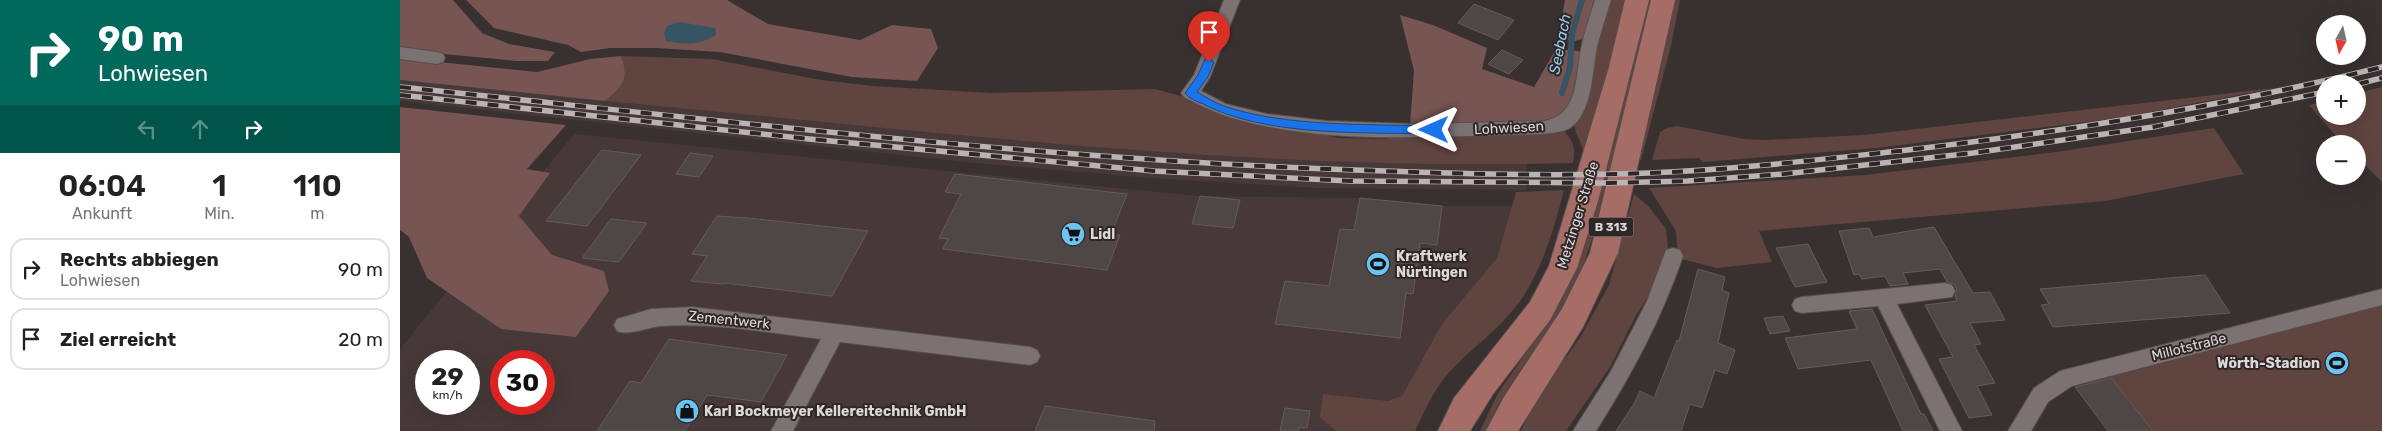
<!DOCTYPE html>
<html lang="de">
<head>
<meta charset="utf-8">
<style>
  body { margin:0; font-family:Rubik,sans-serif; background:#f6f6f6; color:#222; height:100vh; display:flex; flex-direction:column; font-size:19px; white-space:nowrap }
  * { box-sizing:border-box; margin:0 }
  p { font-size:16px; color:#767676 }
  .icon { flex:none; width:28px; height:28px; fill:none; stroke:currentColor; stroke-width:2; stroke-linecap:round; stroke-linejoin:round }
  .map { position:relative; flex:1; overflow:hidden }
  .drawer { display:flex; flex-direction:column; background:#fff; width:400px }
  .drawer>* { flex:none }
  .guide { background:#00695c; color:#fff; overflow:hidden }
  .needle { width:32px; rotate:188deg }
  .fabs { position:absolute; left:1916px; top:15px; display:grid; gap:10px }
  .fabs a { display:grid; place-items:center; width:50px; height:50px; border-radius:50%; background:#fff; box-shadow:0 5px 20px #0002; font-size:25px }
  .speed { position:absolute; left:15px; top:350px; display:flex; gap:10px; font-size:25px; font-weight:700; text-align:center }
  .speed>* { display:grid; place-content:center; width:65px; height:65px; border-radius:50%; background:#fff; box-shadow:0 5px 20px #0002; line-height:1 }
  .speed small { font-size:12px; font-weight:400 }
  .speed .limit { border:8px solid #d22; background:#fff; color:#111 }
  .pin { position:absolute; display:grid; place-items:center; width:42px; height:42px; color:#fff; margin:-51px -21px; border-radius:50% 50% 50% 0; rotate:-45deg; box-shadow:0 0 5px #0007 }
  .pin .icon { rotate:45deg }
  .me { position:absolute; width:55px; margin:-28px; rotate:270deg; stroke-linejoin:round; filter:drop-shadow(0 0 4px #0008) }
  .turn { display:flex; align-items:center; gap:18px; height:105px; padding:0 15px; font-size:22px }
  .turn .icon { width:65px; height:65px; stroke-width:2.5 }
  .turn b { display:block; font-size:35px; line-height:42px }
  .lanes { display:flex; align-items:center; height:48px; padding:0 15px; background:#0003; justify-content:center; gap:25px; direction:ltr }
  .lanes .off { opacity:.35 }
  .eta { display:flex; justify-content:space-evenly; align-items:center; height:85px; text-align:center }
  .eta b { font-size:30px; font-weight:600; line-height:35px }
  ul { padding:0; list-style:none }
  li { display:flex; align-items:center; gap:15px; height:62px; margin:0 10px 8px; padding:0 5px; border:2px solid #e0e0e0; border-radius:15px }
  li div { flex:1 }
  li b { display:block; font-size:19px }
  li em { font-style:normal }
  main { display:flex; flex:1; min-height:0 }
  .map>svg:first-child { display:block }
  .built { fill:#473937; fill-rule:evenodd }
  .green { fill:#604440 }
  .forest { fill:#765552 }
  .water { fill:#365464 }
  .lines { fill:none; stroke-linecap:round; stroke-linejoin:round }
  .stream { stroke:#365464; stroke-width:6 }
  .building { fill:#4f4746; stroke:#645b5a }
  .minor-casing { stroke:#554e4e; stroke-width:2 }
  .primary-casing { stroke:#554e4e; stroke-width:2 }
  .minor { fill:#7b7271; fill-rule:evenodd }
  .primary { fill:#a66d67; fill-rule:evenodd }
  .rail-casing { stroke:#bab4b4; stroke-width:5.5 }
  .rail { stroke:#2e2726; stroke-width:4; stroke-dasharray:11; stroke-linecap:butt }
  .route { fill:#1a73e8; stroke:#114b97 }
  .labels { text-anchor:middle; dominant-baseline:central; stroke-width:4; stroke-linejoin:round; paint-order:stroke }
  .shield { fill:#2e2726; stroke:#a8a3a3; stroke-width:1 }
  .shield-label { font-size:12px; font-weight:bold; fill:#ddd8d8 }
  .street-label { font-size:14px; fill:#ddd8d8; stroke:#2e2726 }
  .poi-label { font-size:14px; font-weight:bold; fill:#ddd8d8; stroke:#2e2726; text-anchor:start }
  .water-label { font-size:15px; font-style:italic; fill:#93cced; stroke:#2e2726 }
</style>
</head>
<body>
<main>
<section class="drawer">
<div class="guide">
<div class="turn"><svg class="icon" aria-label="right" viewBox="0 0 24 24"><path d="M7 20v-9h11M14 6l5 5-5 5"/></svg><div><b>90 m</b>Lohwiesen</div></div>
<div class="lanes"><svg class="icon off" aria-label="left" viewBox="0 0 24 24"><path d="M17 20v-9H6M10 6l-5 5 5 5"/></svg><svg class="icon off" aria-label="ahead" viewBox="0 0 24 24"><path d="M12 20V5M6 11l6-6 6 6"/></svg><svg class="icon" aria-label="right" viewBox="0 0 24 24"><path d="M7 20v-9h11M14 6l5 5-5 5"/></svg></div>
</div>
<div class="eta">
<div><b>06:04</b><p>Ankunft</p></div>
<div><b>1</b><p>Min.</p></div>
<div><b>110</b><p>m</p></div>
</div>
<ul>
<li><svg class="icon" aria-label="right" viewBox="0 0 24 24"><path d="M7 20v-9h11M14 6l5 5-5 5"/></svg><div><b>Rechts abbiegen</b><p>Lohwiesen</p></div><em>90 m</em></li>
<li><svg class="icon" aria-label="arrive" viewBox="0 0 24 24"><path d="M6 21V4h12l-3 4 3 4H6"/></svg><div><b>Ziel erreicht</b></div><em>20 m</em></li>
</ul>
</section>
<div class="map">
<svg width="1982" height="431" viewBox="0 0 1982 431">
  <rect width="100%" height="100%" fill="#393130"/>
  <g class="built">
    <path d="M0,80L205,101L790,153L989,163L1127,164L1126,190L917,188L749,178L575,163L0,101Z"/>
    <path d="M174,134L798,196L960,198L1042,206H1113L1101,260L1004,431H0V349ZM26,361H69V404H26ZM101,361H144V404H101Z"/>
  </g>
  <g class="green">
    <path d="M1207,0H1226L1186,153L1183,152C1182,142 1175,134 1174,124Z"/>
    <path d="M1246,0H1251C1238,55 1224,111 1211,166C1201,202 1194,240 1179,275C1155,331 1109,375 1086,431H1080L1097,395L1160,303L1184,249Z"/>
    <path d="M1273,0H1280L1271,46L1241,160H1237Z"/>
    <path d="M221,56L312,59L421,80L473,86L591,93L755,89L937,138L987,139L1003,133L1162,129C1173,139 1176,148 1173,163C851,172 524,130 205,101C223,86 230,80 221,56Z"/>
    <path d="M1982,87V182L1958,158V144H1943L1909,105L1925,101V116H1958V93Z"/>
    <path d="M1875,88L1719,118L1476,148L1303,162L1299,158L1252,160L1260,132L1267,128L1277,126L1344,139L1366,140L1464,135Z"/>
    <path d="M1814,128L1844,174L1705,201L1359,231L1372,262L1317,268L1278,258L1276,231L1249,188L1465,175L1656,152Z"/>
    <path d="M1164,190C1154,229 1142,271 1118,304C1097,332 1067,351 1045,377C1032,394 1024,412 1015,431H936L920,417L923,394L988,401L1002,396L1042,324L1097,258L1116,192Z"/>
    <path d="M1234,194L1249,207L1266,229L1268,248L1261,277L1236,315L1210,367L1166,431H1121L1137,397L1180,338L1209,285Z"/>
    <path d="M1982,305V431H1753L1710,377Z"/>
  </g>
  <g class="forest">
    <path d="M0,0H53L82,33L109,44L155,52L148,61H117L0,50Z"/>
    <path d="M66,0H327L368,24L460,40L492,25L531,29L538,48L517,81L452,77L320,52L256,48H210L181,52L168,45L94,28Z"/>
    <path d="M1165,0H1196L1189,28L1183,39L1175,41L1158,38Z"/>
    <path d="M1000,15L1033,25L1087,48L1082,69L1134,87L1156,49L1179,51L1182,53L1175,96L1169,113C1137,130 1049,124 1010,125L1014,71Z"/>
    <path d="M221,56C230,80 223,86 205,101L0,80V58L137,72L190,59Z"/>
    <path d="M0,107L166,125L127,169L150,173L119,216L152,255L204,271L209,291L176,337L101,329L27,278L9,237L0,230Z"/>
  </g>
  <path class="water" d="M279,22L315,28L316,35C299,45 285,45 266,41L264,33L267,26Z"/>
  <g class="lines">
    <path class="stream" d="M1162,93L1170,67L1172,34L1182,0"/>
  </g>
  <g class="building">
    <path d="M1074,4L1114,20L1098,40L1058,23Z"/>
    <path d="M1102,50L1123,60L1109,74L1088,64Z"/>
    <path d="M202,150L241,155L187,226L146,221Z"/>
    <path d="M290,153L313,156L299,177L276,174Z"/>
    <path d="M555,174L727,194L711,234L720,235L707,270L543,249L548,239L539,238L561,194L545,192Z"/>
    <path d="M800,196L840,200L833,228L792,224Z"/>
    <path d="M960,198L1042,206L1037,245L1020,243L1013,294L1006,293L1000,338L875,324L885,281L929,286L940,229L954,230Z"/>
    <path d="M317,216L348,218L468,231L432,296L324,283L323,284L291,281L307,256L292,254Z"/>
    <path d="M211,219L247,223L219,262L182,258Z"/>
    <path d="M1534,227L1573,293L1590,292L1605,320L1570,323L1581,344L1574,345L1595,383L1577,386L1592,415L1569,418L1539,359L1553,357L1525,305L1557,301L1555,296L1557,290L1554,284L1547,282L1540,269L1503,273L1508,284L1490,286L1485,276L1462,279L1459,274L1454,275L1439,231L1469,228L1473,237Z"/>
    <path d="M1408,244L1427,282L1395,287L1376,248Z"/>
    <path d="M1298,269L1325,277L1322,290L1329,293L1318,343L1335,350L1327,374L1315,370L1302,408L1290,404L1281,431H1216L1234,404L1240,391L1254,398L1277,340L1279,341Z"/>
    <path d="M1805,275L1830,313L1653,327L1641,305L1649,304L1640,289Z"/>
    <path d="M1472,309L1521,414H1524L1533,431H1503L1471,360L1398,369L1385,338L1457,329L1449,311Z"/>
    <path d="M1383,316L1390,331L1370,334L1364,318Z"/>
    <path d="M269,339L335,348L387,355L361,402L307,395L285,431H197L230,381L241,383Z"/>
    <path d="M1711,378L1753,431H1708L1675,387Z"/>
    <path d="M645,406L755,421L754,431H635Z"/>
    <path d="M885,408L910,411L907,428L899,427L898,431H880Z"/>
  </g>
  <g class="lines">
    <g class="minor-casing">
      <g id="minor">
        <path d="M824,0H840L810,77L801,91L826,104L867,114L927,121L1015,124L1145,121C1179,114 1175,77 1181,49C1184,33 1190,16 1195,0H1211C1206,16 1201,31 1197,47C1192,71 1193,112 1170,128C1158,136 1118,134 1103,135C1026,137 941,142 865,126C834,120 812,112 784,97L781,93L794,75Z"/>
        <path d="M0,47L37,52L43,54L45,58L43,62L37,64L0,59Z"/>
        <path d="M1273,248L1280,250L1283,256C1261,320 1232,374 1196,431H1173L1211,371L1247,301L1266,250Z"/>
        <path d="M1545,283L1552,285L1555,291L1552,297L1497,304L1562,431H1540L1478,306L1402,313L1395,311L1392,305L1395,299L1402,297Z"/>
        <path d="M1982,289V305L1672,386L1648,402L1631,431H1608L1634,388L1660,371Z"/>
        <path d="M292,307L630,347L637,350L640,356L637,362L630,365L440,342L393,431H371L421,339C368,333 315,322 262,326C248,327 230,336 217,331L214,325L217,319L251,309Z"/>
      </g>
    </g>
    <g class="primary-casing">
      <g id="primary">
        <path d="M1225,0H1249L1198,201L1177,268L1150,320L1093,394L1070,431H1038L1054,398L1130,302L1149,266L1209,67Z"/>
        <path d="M1251,0H1275L1218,253L1183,327L1118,431H1086L1104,397L1162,309L1190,253Z"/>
      </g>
    </g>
    <use href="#minor" class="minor"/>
    <use href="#primary" class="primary"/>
    <g class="rail-casing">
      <g id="rail">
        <path d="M1958,84L1982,78"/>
        <path d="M0,87C309,119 618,157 928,169C1035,173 1142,177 1249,173C1332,170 1416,160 1499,151C1662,132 1823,107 1982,67"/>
        <path d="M0,95L409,139L754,171L950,181L1209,183L1288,181L1384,174L1573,153L1753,127L1925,92"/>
      </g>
    </g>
    <use href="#rail" class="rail"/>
  </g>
  <path class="route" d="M809,58L814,62L808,77L797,92C806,97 815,103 824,106C884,127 970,124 1034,126L1039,130L1034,134C962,132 865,137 801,103C795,101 789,98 785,93L798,75L805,59Z"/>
  <defs>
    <g id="supermarket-disc" transform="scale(1.25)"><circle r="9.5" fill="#6bc3f2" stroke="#2e2726"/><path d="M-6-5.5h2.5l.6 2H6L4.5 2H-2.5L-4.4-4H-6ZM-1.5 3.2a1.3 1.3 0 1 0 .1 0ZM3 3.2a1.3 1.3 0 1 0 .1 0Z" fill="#111"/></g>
    <g id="stadium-disc" transform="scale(1.25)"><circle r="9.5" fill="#6bc3f2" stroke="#2e2726"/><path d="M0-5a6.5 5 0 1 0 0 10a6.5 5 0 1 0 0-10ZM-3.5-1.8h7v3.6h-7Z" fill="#111"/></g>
    <g id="shop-disc" transform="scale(1.25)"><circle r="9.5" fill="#6bc3f2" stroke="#2e2726"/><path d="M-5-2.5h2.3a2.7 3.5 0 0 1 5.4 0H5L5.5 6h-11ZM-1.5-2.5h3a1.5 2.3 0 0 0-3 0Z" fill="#111"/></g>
  </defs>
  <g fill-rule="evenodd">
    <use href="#supermarket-disc" x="673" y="234"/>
    <use href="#stadium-disc" x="978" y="264"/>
    <use href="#stadium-disc" x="1937" y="363"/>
    <use href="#shop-disc" x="287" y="411"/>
  </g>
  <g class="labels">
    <rect class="shield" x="1188.5" y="217.5" width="45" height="19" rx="4"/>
    <g class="shield-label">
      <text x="1211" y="227">B 313</text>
    </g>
    <g class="street-label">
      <text transform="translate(1109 128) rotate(-3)">Lohwiesen</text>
      <text transform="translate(1178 215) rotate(-73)">Metzinger Straße</text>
      <text transform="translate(329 320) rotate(6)">Zementwerk</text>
      <text transform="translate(1789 347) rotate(-14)">Millotstraße</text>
    </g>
    <g class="poi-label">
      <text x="690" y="234">Lidl</text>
      <text x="996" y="256">Kraftwerk<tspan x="996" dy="16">Nürtingen</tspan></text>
      <text x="1920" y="363" text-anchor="end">Wörth-Stadion</text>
      <text x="304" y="411">Karl Bockmeyer Kellereitechnik GmbH</text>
    </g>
    <g class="water-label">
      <text transform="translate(1160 44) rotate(-79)">Seebach</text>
    </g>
  </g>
</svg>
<div class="fabs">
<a><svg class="needle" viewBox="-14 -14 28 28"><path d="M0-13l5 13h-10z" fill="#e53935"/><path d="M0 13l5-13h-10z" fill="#767676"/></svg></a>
<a>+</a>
<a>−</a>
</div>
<div class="speed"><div>29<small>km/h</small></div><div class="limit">30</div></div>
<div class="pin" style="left:809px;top:62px;background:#d93025"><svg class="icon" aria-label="arrive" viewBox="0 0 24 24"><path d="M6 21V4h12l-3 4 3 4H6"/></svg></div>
<svg class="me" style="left:1034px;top:130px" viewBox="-20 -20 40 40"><path d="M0-17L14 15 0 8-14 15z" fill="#1a73e8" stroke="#fff" stroke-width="4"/></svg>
</div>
</main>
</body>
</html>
